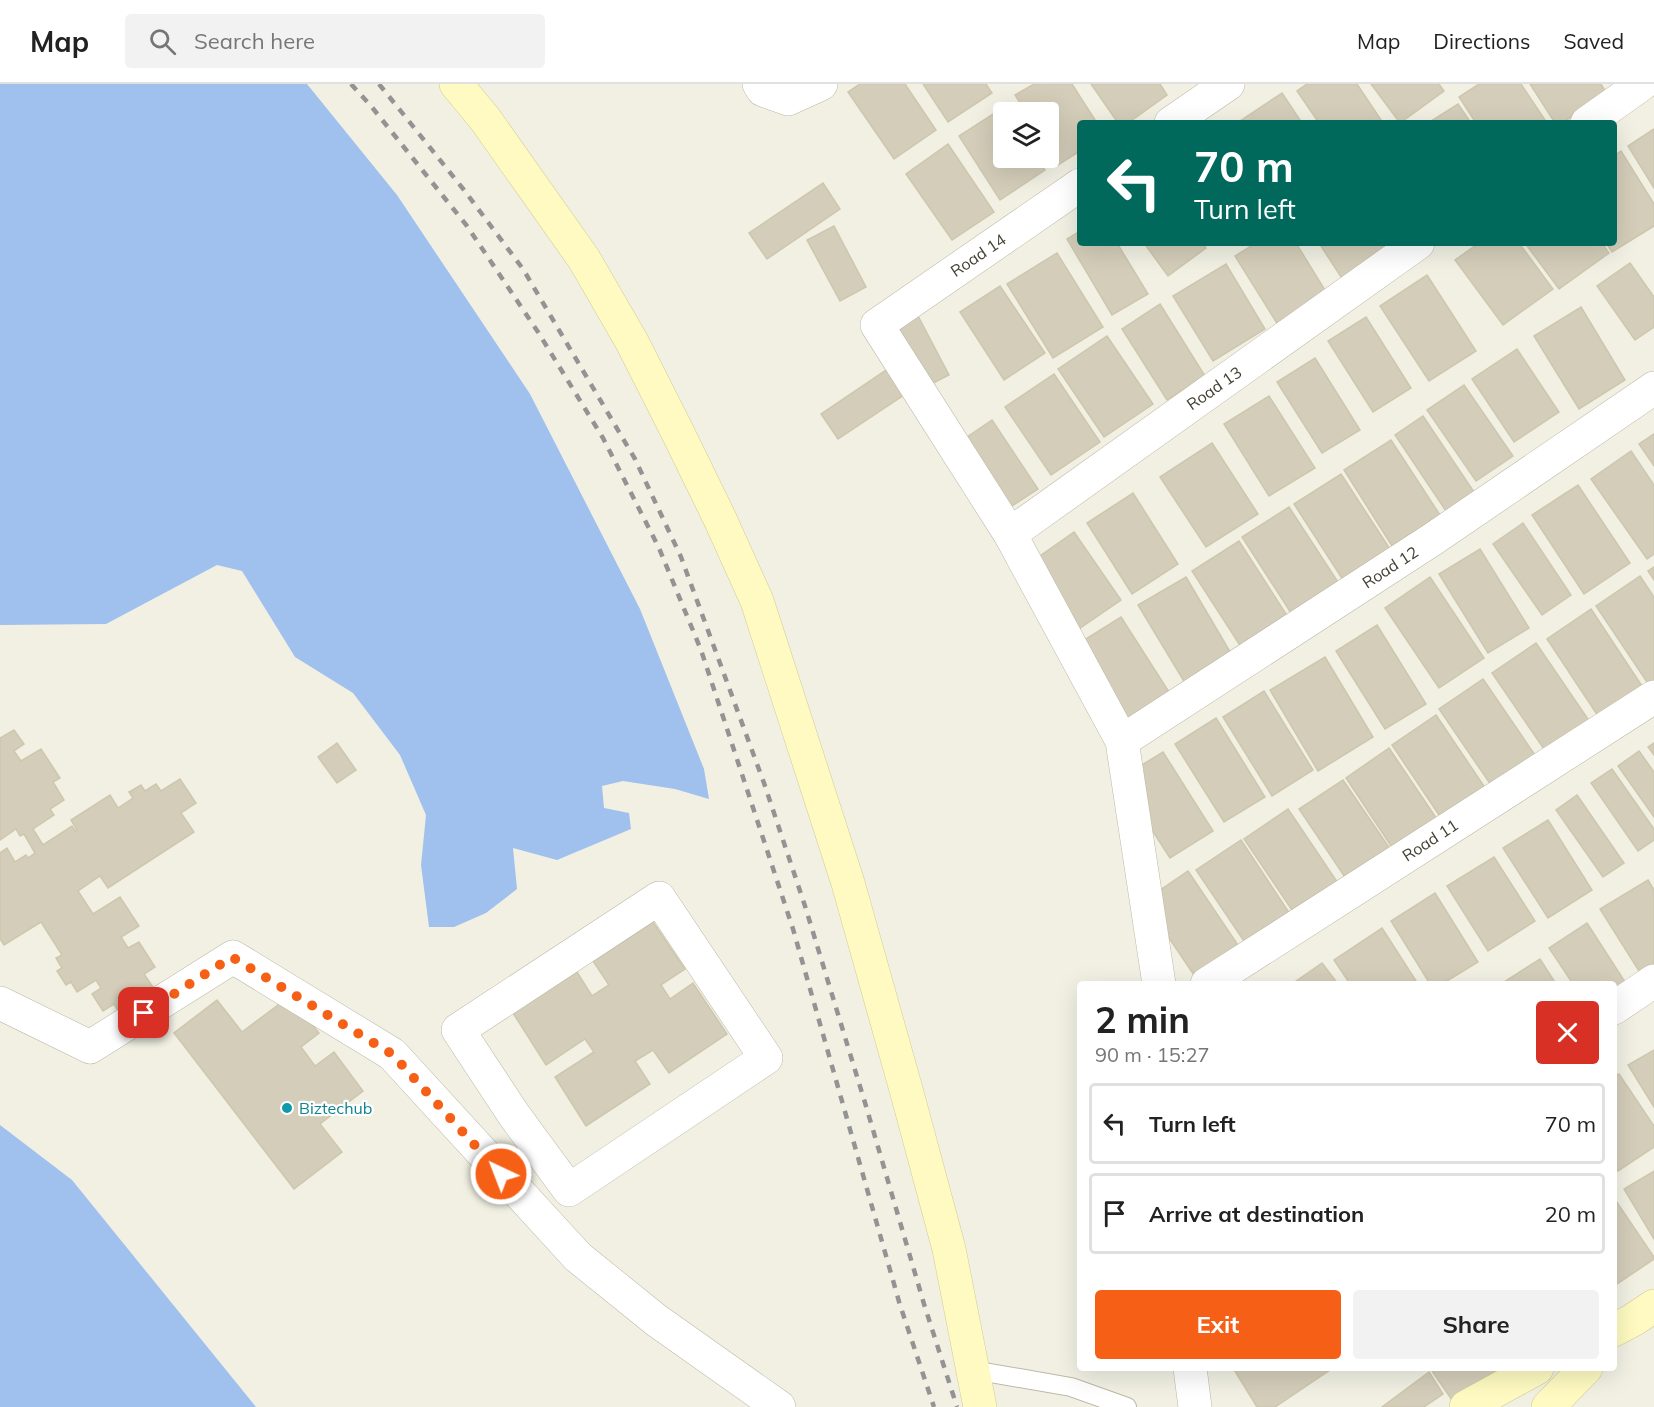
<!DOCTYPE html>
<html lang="en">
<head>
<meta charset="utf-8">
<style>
  body { margin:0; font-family:Mulish,sans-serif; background:#f2f2f2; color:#222; height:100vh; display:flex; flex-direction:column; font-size:22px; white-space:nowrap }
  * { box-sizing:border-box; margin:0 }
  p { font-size:20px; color:#767676 }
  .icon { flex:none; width:33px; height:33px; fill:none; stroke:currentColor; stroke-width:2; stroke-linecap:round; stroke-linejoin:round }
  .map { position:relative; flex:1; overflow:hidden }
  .drawer { position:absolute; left:1077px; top:897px; width:540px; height:390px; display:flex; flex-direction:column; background:#fff; border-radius:6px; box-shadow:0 6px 24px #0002 }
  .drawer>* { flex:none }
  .hud { position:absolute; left:1077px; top:36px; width:540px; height:126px; border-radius:6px; box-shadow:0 6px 24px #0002; background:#00695c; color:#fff; overflow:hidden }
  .fabs { position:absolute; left:993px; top:18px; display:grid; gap:12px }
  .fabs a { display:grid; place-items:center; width:66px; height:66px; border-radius:6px; background:#fff; box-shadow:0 6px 24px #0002; font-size:30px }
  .pin { position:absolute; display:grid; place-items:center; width:51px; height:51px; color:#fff; margin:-26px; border-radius:12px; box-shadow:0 3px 9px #0006 }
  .me { position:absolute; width:66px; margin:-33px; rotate:317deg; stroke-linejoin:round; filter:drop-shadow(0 0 4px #0008) }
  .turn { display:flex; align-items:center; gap:21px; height:126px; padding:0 18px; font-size:27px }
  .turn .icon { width:78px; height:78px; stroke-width:2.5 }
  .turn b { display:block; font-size:42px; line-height:51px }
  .round { display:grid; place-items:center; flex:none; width:63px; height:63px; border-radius:6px; background:#f2f2f2 }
  .headline { display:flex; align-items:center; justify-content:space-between; height:102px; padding:0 18px }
  h1 { font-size:36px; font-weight:700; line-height:45px }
  .cta { display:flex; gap:12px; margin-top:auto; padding:12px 18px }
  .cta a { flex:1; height:69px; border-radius:6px; background:#f66016; color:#fff; font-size:24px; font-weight:700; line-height:69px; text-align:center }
  .cta a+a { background:#f2f2f2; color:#222 }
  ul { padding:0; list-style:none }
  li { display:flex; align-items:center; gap:18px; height:81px; margin:0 12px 9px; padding:0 6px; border:3px solid #e0e0e0; border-radius:6px }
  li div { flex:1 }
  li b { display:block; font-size:22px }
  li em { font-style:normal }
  header { display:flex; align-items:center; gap:36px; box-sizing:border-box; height:84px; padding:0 30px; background:#fff; border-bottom:2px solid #e0e0e0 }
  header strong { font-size:28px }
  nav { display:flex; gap:33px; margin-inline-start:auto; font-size:21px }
  .search { width:420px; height:54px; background:#f2f2f2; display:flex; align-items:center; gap:15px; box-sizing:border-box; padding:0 21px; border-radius:6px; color:#767676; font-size:22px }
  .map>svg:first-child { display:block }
  .water { fill:#a0c0ee }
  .building { fill:#d3cdb9; stroke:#cdc7ad; stroke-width:1.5 }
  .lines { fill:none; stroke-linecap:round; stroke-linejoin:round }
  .lane-casing { stroke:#bdb9a6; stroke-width:20 }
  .street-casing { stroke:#bdb9a6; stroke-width:34 }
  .secondary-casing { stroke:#d1cc94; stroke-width:34 }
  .lane { stroke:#fff; stroke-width:18 }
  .street { stroke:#fff; stroke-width:33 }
  .secondary { stroke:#fefac1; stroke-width:33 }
  .rail { stroke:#939393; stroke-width:4.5; stroke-dasharray:8 8; stroke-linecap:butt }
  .route { stroke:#f66016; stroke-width:10; stroke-dasharray:0 18 }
  .culture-dot { fill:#0f9aa8; stroke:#fff; stroke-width:2 }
  .labels { text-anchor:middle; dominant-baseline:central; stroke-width:4.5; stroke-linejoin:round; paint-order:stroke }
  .street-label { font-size:16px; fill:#434034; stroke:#fff }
  .culture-label { font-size:16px; fill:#0d838f; stroke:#fff; text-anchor:start }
</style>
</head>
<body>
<header>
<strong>Map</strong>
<div class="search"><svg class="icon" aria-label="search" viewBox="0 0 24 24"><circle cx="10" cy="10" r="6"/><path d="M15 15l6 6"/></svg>Search here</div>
<nav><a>Map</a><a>Directions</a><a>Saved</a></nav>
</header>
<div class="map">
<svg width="1654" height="1323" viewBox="0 0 1654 1323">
  <rect width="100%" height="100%" fill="#f1f0e3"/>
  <g class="water">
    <path d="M0,0H307L397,111L530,310L640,525L704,685L709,715L675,705L623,697L602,702L604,724L629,729L631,745L557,776L513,764L517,805L486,829L454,843H429L421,781L426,731L400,671L353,609L295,573L242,487L217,481L106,540L0,541Z"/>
    <path d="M0,1041L72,1096L256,1323H0Z"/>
  </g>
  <g class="building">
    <path d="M860,0H905L936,46L894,75L848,8Z"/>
    <path d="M923,0H986L992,9L948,38Z"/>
    <path d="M1034,0H1072L1097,39H1080V67L1058,81L1048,65V28H1026L1015,11Z"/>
    <path d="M1091,0H1160L1167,11L1128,39H1118Z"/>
    <path d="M1307,0H1357L1383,39H1319L1297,7Z"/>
    <path d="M1371,0H1439L1444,7L1400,39Z"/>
    <path d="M1479,0H1521L1547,39H1476L1459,13Z"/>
    <path d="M1530,0H1601L1607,10L1562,39H1555Z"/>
    <path d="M1282,9L1302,39H1237Z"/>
    <path d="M1458,20L1471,39H1428Z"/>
    <path d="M1004,23L1007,28H1004V74H1037L1045,86L1000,116L959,52Z"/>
    <path d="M1654,45V104L1628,62Z"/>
    <path d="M948,60L994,128L952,156L906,90Z"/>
    <path d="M1621,67L1654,120V142L1612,168L1606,159H1614V72Z"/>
    <path d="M823,99L840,125L767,175L749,149Z"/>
    <path d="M834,142L866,203L840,217L807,156Z"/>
    <path d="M1080,147V159H1117L1148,210L1112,231L1067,155Z"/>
    <path d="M1144,159H1203L1206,164L1168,192Z"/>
    <path d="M1256,159H1296L1328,211L1278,241L1235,172Z"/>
    <path d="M1319,159H1390L1392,163L1343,196Z"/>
    <path d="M1479,159H1519L1553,205L1503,241L1455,176Z"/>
    <path d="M1525,159H1602L1609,169L1559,205Z"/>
    <path d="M1057,169L1103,243L1053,274L1007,200Z"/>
    <path d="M1630,179L1654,213V243L1635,256L1597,202Z"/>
    <path d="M1226,180L1265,245L1213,277L1173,212Z"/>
    <path d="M1427,191L1476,267L1429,297L1380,222Z"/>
    <path d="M1000,202L1045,269L1004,296L960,228Z"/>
    <path d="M1160,220L1205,292L1167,316L1122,245Z"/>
    <path d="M1581,223L1625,296L1579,325L1534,252Z"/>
    <path d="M917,230L949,291L922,305L890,244Z"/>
    <path d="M1366,233L1411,304L1373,328L1328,257Z"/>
    <path d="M1107,252L1153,320L1104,353L1058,285Z"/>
    <path d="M1517,265L1559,328L1514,358L1472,295Z"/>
    <path d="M1315,274L1360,346L1322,369L1277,298Z"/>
    <path d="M895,280L913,305L838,355L821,330Z"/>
    <path d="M1054,290L1100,358L1051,391L1005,323Z"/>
    <path d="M1464,301L1513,372L1476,397L1427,326Z"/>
    <path d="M1269,312L1315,384L1269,412L1224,340Z"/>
    <path d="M1423,332L1474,408L1446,427L1395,351Z"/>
    <path d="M992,336L1038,405L989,437L948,366Z"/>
    <path d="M1654,350V382L1639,360Z"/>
    <path d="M1391,356L1440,431L1392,462L1344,386Z"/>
    <path d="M1212,359L1258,430L1206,463L1160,393Z"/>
    <path d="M1631,367L1654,401V470L1647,475L1591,395Z"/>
    <path d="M1341,390L1390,465L1343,496L1294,420Z"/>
    <path d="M1578,401L1630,479L1584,510L1532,431Z"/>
    <path d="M1133,409L1178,480L1132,510L1087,439Z"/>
    <path d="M1289,423L1338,498L1291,529L1242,453Z"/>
    <path d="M1523,439L1571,511L1542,531L1493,460Z"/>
    <path d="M1074,448L1121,516L1073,549L1027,481Z"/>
    <path d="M1239,457L1288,533L1241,563L1192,487Z"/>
    <path d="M1480,465L1529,544L1488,569L1439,490Z"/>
    <path d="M1654,483V496L1648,487Z"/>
    <path d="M1640,492L1654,513V598L1649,601L1596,522Z"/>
    <path d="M1186,493L1232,571L1185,599L1138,521Z"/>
    <path d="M1430,493L1484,574L1439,604L1385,524Z"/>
    <path d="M1591,525L1644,605L1600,635L1547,555Z"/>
    <path d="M1121,533L1169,608L1122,638L1073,563Z"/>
    <path d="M1377,541L1426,620L1385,645L1336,567Z"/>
    <path d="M1536,559L1590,638L1546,668L1492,589Z"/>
    <path d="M1325,573L1373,653L1318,687L1270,606Z"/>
    <path d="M1483,595L1537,674L1493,704L1439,625Z"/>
    <path d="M1264,607L1313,686L1272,712L1223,633Z"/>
    <path d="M1436,631L1490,711L1445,740L1392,661Z"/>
    <path d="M1216,634L1265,713L1224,738L1175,660Z"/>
    <path d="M14,646L24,660L14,667L21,677L41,665L60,694L53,698L64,716L50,725L54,731L33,745L43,761L72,742L75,747L77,746L71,736L110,711L118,724L133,714L129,708L141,701L145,707L156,700L161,707L180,695L196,719L181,729L194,748L108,804L100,792L78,807L93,830L120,813L139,842L121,853L128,864L139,858L155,883L144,890L155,906L119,928L114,920L103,927L92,910L101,904L96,896L77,908L71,898L66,901L57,887L62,884L56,874L62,871L41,838L4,861L0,855V769L7,764L15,778L26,771L28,774L35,769L24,750L20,752L16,745L0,756V654Z"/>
    <path d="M337,659L356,686L337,699L318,673Z"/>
    <path d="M1654,659V671L1648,663Z"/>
    <path d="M1389,664L1443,744L1399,774L1346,694Z"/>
    <path d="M1639,667L1654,688V733L1618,682Z"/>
    <path d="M1163,668L1213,747L1170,774L1119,695Z"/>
    <path d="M1612,685L1654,745V756L1638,767L1591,699Z"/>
    <path d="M1343,696L1397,775L1353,805L1299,725Z"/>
    <path d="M1577,711L1624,779L1603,793L1556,726Z"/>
    <path d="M1288,725L1342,805L1298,835L1244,755Z"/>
    <path d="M1548,736L1592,806L1548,834L1503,764Z"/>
    <path d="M1241,756L1294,836L1250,866L1196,786Z"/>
    <path d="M1494,773L1535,837L1488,867L1447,802Z"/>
    <path d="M1188,787L1242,867L1198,897L1144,817Z"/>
    <path d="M1648,796L1654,806V888L1644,895L1600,825Z"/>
    <path d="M1435,809L1478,878L1442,900H1430L1391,837Z"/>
    <path d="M653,838L685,885L661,901L670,915L693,899L727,950L669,989L653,966L635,977L650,1000L586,1042L555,993L594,968L585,955L546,981L513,929L577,888L592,912L609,901L593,877Z"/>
    <path d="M1587,839L1627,901L1614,910V900H1573L1549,864Z"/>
    <path d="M1382,844L1418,900H1350L1334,876Z"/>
    <path d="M1540,875L1556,900H1501Z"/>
    <path d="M1322,879L1338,900H1292Z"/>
    <path d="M290,912L319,949L301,963L315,982L334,968L363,1007L320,1040L342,1068L294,1105L174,949L217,916L242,948Z"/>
    <path d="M1654,966V1023L1628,981Z"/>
    <path d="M1619,990L1654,1042V1063L1618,1087L1614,1082V993Z"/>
    <path d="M1654,1087V1155L1624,1105Z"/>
    <path d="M1614,1114L1654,1173V1175L1614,1202Z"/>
    <path d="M1233,1284H1333L1275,1323H1257Z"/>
    <path d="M1430,1284H1498L1500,1287L1452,1316Z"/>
    <path d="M1429,1288L1443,1310L1424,1323H1382Z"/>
  </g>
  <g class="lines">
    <g class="lane-casing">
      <path id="lane" d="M973,1286L1071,1303L1127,1323"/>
    </g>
    <g class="street-casing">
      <g id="street">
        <path d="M759,0L763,6L788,15L821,0"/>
        <path d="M1171,39L1228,0"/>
        <path d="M1587,39L1642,0"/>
        <path d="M1080,101L877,241L1010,450L1122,657L1159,900"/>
        <path d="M1010,450L1418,159"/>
        <path d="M1122,657L1433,455L1654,304"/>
        <path d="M659,814L766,974L569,1106L514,1031L458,946Z"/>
        <path d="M1207,900L1654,613"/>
        <path d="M0,919L90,963L233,873L392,970L578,1173L656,1236L779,1323"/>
        <path d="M1614,924L1654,897"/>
        <path d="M1190,1284L1195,1323"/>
      </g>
    </g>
    <g class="secondary-casing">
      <g id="secondary">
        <path d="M456,0L485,35L584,175L632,258L678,349L720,435L757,517L848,799L907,1009L949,1165L980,1323"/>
        <path d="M1614,1246L1633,1236L1654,1222"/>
        <path d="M1466,1323L1537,1284"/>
        <path d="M1548,1323L1586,1284"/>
      </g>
    </g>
    <use href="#lane" class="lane"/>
    <use href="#street" class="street"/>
    <use href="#secondary" class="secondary"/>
    <g class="rail">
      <path d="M351,0L371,22L467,142L538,248L603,354L659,464L701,566L793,845L900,1221L934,1323"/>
      <path d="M379,0L464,106L523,185L635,375L681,473L764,699L805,822L866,1022L924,1220L957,1323"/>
    </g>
  </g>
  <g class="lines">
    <path class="route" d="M144,929L232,873L392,970L501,1090"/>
  </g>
  <circle class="culture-dot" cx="287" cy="1024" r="6"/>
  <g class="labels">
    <g class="street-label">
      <text transform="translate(978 171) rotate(-34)">Road 14</text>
      <text transform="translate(1214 304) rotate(-35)">Road 13</text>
      <text transform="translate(1390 483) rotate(-33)">Road 12</text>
      <text transform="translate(1430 756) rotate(-33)">Road 11</text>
    </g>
    <g class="culture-label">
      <text x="299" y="1024">Biztechub</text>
    </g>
  </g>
</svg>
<div class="fabs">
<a><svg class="icon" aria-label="layers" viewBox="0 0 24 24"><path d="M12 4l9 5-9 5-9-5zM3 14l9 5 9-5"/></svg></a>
</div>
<div class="pin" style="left:144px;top:929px;background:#d93025"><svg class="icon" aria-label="arrive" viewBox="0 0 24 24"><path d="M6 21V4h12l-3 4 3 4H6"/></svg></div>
<svg class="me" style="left:501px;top:1090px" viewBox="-20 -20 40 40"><circle r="17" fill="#f66016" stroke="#fff" stroke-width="3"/><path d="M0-11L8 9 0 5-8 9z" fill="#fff"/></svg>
<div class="hud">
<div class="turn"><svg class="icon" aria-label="left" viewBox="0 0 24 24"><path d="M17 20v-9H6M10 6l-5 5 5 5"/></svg><div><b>70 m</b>Turn left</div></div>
</div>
<section class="drawer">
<div class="headline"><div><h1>2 min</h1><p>90 m · 15:27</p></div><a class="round" style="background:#d93025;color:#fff"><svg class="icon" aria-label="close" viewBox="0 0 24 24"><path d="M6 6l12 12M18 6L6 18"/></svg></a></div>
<ul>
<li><svg class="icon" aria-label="left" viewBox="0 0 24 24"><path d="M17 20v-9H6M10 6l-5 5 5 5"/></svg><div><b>Turn left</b></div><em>70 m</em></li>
<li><svg class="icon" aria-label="arrive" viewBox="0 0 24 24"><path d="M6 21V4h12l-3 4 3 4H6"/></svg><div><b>Arrive at destination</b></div><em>20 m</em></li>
</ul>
<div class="cta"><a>Exit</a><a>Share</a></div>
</section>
</div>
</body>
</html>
